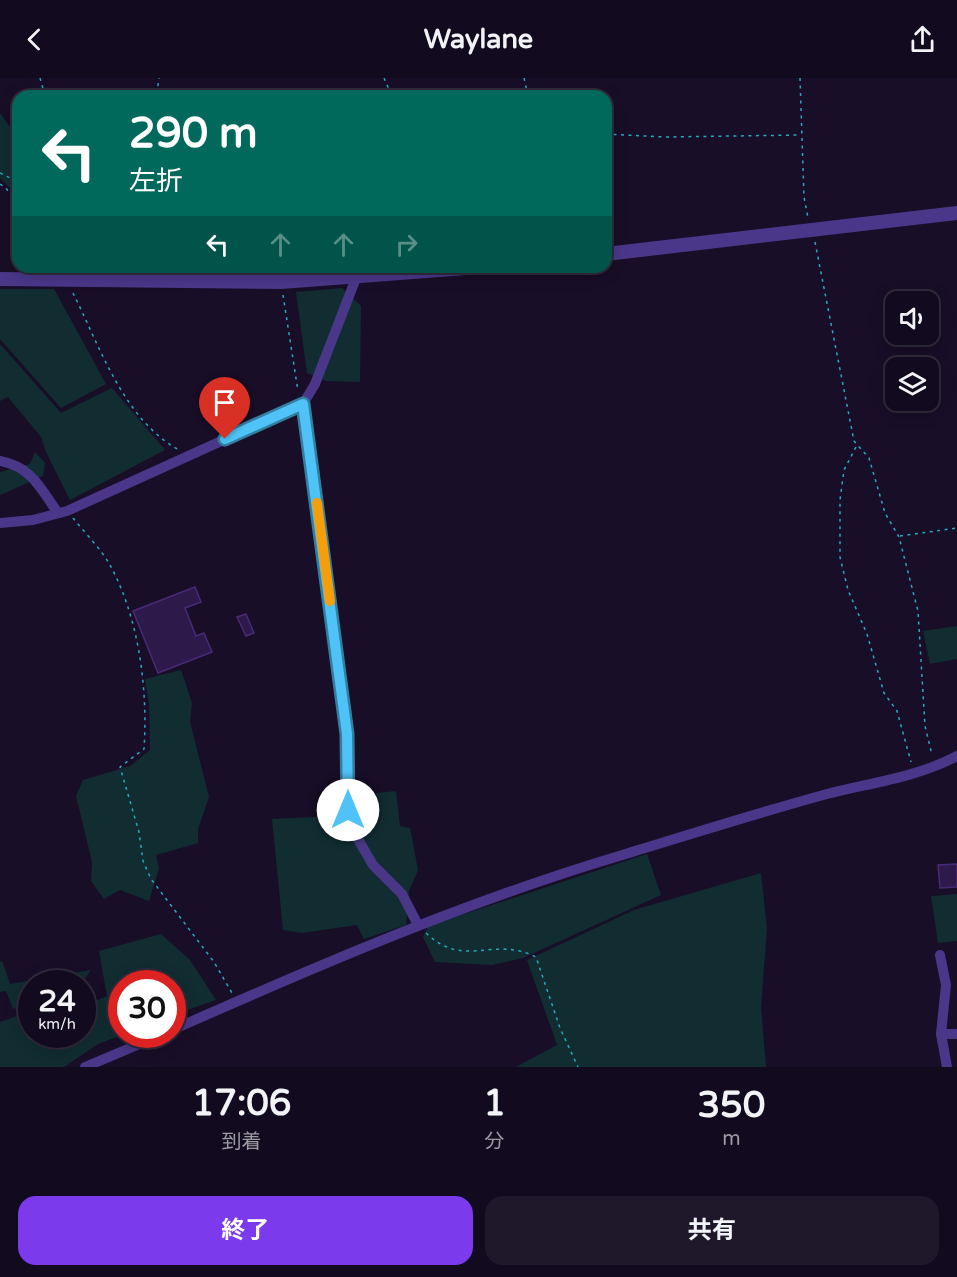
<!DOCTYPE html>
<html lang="ja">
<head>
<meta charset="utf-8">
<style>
  body { margin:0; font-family:"Varela Round","Noto Sans JP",sans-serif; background:#1f182b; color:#f1f3f6; height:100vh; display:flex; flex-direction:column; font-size:22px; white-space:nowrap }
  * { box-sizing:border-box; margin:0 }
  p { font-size:20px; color:#9c9aa4 }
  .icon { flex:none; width:33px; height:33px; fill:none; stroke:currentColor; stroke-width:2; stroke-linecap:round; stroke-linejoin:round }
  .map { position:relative; height:989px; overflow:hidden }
  .sheet { display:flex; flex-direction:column; background:#120a1e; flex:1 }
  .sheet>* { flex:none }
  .banner { position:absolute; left:12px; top:12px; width:600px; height:183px; border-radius:18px; box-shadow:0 3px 15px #0003,0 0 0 2px #312b3c; background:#00695c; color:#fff; overflow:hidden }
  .tools { position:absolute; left:885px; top:213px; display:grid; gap:12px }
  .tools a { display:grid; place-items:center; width:54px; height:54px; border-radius:12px; background:#120a1e; box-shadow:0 3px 15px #0003,0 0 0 2px #312b3c; font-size:30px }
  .speed { position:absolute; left:18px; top:892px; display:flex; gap:12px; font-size:30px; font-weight:700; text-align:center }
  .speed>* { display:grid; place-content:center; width:78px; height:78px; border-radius:50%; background:#120a1e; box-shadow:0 3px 15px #0003,0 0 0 2px #312b3c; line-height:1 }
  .speed small { font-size:15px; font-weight:400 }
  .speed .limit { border:9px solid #d22; background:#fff; color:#111 }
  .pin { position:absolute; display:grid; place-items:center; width:51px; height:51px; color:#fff; margin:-62px -26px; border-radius:50% 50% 50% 0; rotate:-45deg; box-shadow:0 0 6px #0007 }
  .pin .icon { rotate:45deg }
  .me { position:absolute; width:66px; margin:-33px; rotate:0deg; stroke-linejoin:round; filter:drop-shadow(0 0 4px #0008) }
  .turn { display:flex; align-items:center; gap:21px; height:126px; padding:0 18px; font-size:27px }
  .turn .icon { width:78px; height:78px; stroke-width:2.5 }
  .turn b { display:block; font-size:42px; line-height:51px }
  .lanes { display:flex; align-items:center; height:57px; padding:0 18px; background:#0003; justify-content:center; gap:30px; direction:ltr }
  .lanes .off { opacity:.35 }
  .eta { display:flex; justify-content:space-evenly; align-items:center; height:102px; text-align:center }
  .eta b { font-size:36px; font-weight:700; line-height:42px }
  .cta { display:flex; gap:12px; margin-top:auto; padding:12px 18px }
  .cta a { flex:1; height:69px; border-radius:18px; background:#7c3aed; color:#fff; font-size:24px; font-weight:700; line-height:69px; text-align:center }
  .cta a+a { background:#1f182b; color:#f1f3f6 }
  header { display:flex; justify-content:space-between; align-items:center; height:78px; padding:0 18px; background:#120a1e; font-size:27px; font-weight:700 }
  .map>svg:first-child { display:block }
  .green { fill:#112d32 }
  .building { fill:#2d194a; stroke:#482a77; stroke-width:1.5 }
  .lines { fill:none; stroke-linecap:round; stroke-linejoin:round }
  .path { stroke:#29aabf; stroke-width:1.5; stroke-dasharray:3 4.5; stroke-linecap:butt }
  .minor { stroke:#4a3789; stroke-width:10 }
  .tertiary { stroke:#4a3789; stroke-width:14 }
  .route-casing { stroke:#337fa1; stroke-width:15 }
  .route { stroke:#4fc3f7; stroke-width:10 }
  .slow { stroke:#f59e0b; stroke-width:10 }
</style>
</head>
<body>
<header><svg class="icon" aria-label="back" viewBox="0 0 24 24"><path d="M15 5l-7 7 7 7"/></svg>Waylane<svg class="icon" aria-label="share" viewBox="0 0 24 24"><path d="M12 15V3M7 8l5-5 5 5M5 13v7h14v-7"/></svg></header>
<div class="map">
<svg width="957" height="989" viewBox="0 0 957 989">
  <rect width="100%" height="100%" fill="#180e28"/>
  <g class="green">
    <path d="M0,35L18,61V119L0,100Z"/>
    <path d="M342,210L361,228L360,304L326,303L307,295L296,214Z"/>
    <path d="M0,211H54L106,306L61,330L0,261Z"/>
    <path d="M0,266L61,335L112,310L165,372L70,422L46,374L41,359L8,319L0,323Z"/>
    <path d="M35,374L45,385L43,398L0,417V394L30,386Z"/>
    <path d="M957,548V581L930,586L923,553Z"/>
    <path d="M181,592L192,625L190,644L209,719L198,751V765L156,777L159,790L149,823L120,812L104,821L91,803L92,784L76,718L83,702L130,688L150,672L149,626L145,601Z"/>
    <path d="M396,713L400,748L410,750L418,792L409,813L406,847L364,861L357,847L302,855L283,852L272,741L357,737L358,717Z"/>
    <path d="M647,776L661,817L523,880L492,887L435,884L423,859L428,848Z"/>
    <path d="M761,795L767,851L761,929L766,989H516L557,967L527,882L634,832Z"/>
    <path d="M957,816V863L938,865L931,818Z"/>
    <path d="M161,856L190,882L216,922L173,937L172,906H122V957L98,966L64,989H0V944L31,933L32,957H82L83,928L107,918L99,873Z"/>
    <path d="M2,883L10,906L91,892L81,906H32L31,926L13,931L6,913L0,914V884Z"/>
  </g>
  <g class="building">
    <path d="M195,509L201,524L185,530L196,558L204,555L212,574L158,595L133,533Z"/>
    <path d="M246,536L254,555L246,558L237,539Z"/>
    <path d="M957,786V809L940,810L938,787Z"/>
  </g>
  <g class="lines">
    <g class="path">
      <path d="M40,0L45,18"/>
      <path d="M384,0L392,18"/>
      <path d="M524,0L528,18"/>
      <path d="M800,0L804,119L808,140"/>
      <path d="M141,18L157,14L159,0"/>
      <path d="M18,51L13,58L18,70"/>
      <path d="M606,56L665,59L800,57"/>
      <path d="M0,95L18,104"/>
      <path d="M0,106L6,110L18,128"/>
      <path d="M815,164L854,363L869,380L885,435L899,459L918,533L925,648L932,677"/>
      <path d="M73,215C100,269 124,342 179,372"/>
      <path d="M283,217L298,313"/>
      <path d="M856,369L844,392L840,422V479L848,512L867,556L884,615L897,633L911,684"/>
      <path d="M73,440C85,455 101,471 110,487C139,540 148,611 144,671L120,689L139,754L143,783L151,801L214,884L232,915"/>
      <path d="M900,458L957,450"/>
      <path d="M426,855C465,892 493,857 536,879L560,950L578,989"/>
    </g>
    <g class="minor">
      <path d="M303,326L347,655V733L359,763L373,787L402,816L418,847"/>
      <path d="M0,383C32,389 40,410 58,435"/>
      <path d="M0,445L33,442L67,433L303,326L315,306L356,200"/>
      <path d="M940,877L946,907L941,956L947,989"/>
      <path d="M172,952C319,887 465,824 619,778C688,757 757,735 827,716C870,705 918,699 957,678"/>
      <path d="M941,956H957"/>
      <path d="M85,989L161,957"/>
    </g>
    <g class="tertiary">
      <path d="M606,176L957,135"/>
      <path d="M0,201L281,204L479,189"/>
    </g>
  </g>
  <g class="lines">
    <g class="route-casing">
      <path id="route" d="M225,361L303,326L347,656L348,732"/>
    </g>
    <use href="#route" class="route"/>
    <path class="slow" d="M317,425L330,523"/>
  </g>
</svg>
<div class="tools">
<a><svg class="icon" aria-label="sound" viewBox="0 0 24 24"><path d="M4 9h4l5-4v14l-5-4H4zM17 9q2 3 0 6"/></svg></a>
<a><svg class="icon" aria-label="layers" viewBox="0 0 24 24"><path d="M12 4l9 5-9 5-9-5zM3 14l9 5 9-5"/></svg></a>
</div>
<div class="speed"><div>24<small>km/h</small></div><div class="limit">30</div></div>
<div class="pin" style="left:225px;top:361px;background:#d93025"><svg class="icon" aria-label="arrive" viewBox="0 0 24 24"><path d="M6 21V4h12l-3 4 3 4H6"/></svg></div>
<svg class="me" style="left:348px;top:732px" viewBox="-20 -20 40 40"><circle r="19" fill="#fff"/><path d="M0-13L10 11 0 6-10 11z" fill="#4fc3f7"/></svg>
<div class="banner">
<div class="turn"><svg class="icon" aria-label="left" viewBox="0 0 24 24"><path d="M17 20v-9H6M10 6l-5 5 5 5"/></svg><div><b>290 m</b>左折</div></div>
<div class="lanes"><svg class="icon" aria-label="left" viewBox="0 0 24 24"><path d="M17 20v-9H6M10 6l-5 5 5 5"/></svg><svg class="icon off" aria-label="ahead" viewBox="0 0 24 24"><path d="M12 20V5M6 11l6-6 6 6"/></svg><svg class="icon off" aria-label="ahead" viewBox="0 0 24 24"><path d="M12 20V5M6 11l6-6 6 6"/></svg><svg class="icon off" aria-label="right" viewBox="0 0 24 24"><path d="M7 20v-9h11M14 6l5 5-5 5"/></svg></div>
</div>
</div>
<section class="sheet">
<div class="eta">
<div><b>17:06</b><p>到着</p></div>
<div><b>1</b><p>分</p></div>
<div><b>350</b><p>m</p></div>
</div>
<div class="cta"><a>終了</a><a>共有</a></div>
</section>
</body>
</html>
